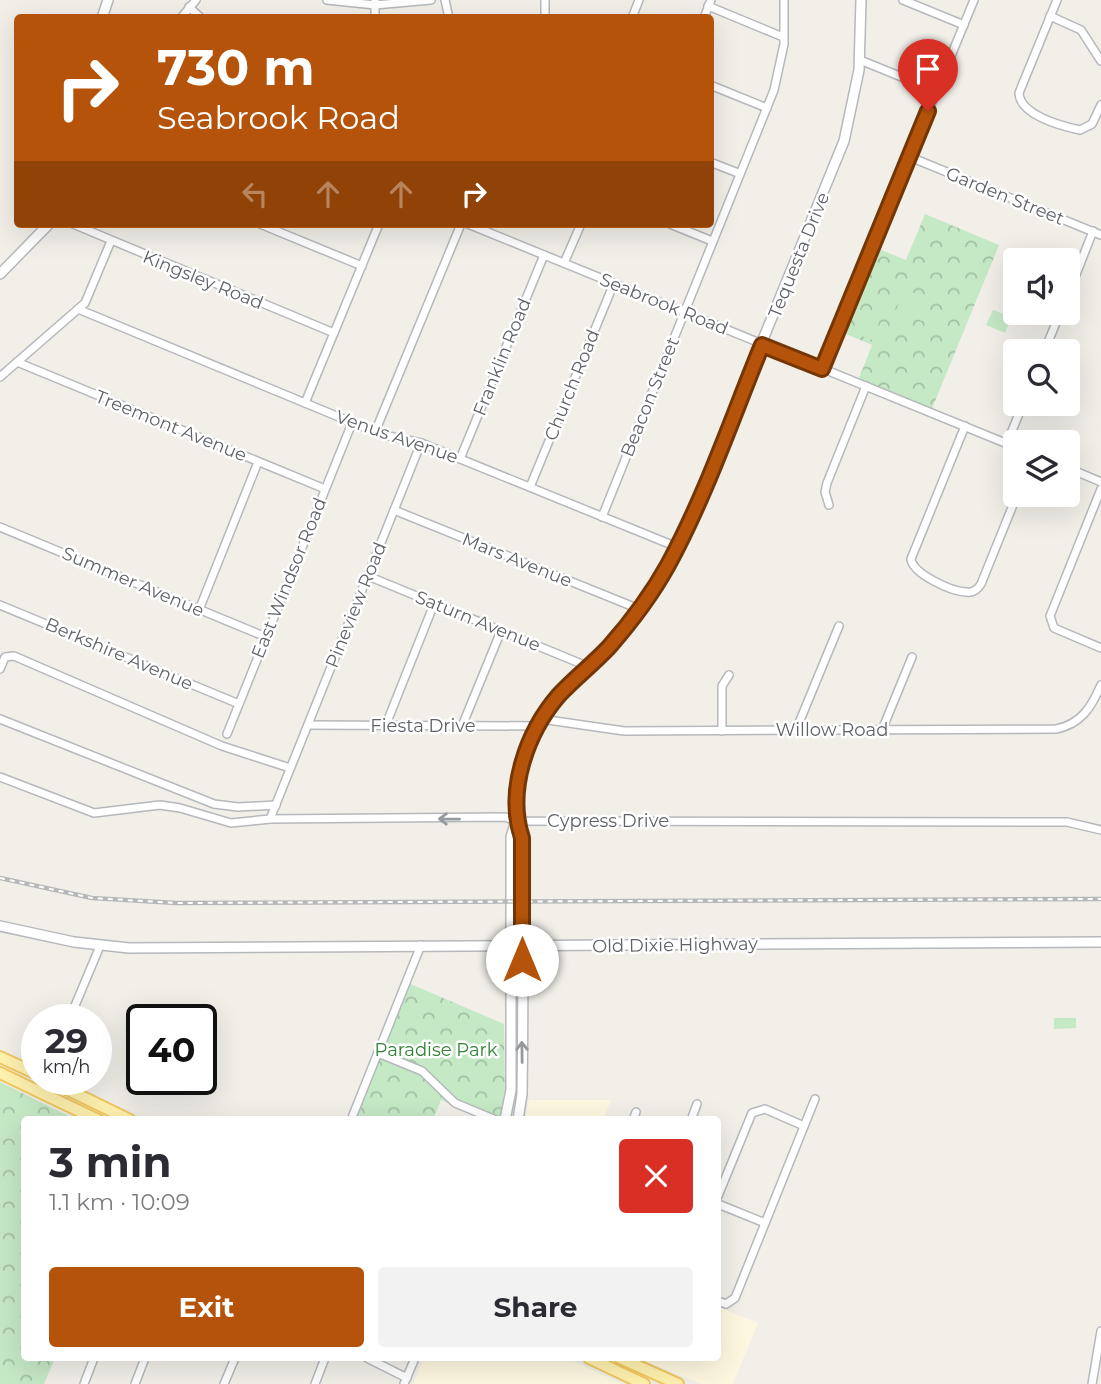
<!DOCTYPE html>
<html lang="en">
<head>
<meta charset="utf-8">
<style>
  body { margin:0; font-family:Montserrat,sans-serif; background:#f2f2f3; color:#2b2b33; height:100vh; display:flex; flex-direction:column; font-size:26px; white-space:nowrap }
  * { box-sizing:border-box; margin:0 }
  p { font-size:23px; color:#7c7c81 }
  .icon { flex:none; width:38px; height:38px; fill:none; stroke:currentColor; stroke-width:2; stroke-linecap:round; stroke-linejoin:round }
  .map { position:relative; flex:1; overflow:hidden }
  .side { position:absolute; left:21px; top:1116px; width:700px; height:245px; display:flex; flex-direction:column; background:#fff; border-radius:7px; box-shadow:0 7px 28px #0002 }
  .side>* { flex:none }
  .guide { position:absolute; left:14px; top:14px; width:700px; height:214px; border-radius:7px; box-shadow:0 7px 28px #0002; background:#b45309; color:#fff; overflow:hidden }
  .tools { position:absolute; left:1003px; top:248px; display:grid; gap:14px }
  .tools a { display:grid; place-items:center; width:77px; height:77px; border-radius:7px; background:#fff; box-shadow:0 7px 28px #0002; font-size:35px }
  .speed { position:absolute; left:21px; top:1004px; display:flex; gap:14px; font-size:35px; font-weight:700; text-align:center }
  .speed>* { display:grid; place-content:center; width:91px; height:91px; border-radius:50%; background:#fff; box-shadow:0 7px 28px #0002; line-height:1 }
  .speed small { font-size:18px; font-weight:400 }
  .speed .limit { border:4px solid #111; border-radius:10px; background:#fff; color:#111 }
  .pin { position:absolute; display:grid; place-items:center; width:60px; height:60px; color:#fff; margin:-72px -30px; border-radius:50% 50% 50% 0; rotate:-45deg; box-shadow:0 0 7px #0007 }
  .pin .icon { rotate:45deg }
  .me { position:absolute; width:77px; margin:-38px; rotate:0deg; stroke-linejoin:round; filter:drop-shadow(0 0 5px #0008) }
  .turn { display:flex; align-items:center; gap:24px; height:147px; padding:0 28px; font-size:32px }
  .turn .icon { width:91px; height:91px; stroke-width:2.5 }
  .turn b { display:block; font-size:49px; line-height:60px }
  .lanes { display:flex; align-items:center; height:66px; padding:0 28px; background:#0003; justify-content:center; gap:35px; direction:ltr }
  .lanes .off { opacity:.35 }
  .round { display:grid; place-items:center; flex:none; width:74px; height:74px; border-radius:7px; background:#f2f2f3 }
  .summary { display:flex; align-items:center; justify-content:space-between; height:119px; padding:0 28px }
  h1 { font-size:42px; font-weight:700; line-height:52px }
  .button { display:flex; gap:14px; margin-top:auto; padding:14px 28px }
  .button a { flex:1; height:80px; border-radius:7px; background:#b45309; color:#fff; font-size:28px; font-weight:700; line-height:80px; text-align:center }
  .button a+a { background:#f2f2f3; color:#2b2b33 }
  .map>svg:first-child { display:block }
  .commercial { fill:#fef7e0 }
  .park { fill:url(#park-crowns) }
  .pitch { fill:#c5e8c5 }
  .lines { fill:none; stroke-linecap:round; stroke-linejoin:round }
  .minor-casing { stroke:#b5b8bc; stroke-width:10 }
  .tertiary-casing { stroke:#b5b8bc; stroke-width:12 }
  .primary-casing { stroke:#f2c960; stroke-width:14 }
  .minor { stroke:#fff; stroke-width:7 }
  .tertiary { stroke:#fff; stroke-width:9 }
  .primary { stroke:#fff2af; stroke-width:10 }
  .rail-casing { stroke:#b6b7b8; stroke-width:4.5 }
  .rail { stroke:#fff; stroke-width:2; stroke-dasharray:5; stroke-linecap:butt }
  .oneway { stroke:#979a9d }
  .route-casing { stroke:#753606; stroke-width:18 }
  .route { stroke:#b45309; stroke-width:12 }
  .labels { text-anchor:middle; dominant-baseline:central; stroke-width:5; stroke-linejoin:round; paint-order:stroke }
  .street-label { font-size:18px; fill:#5f6368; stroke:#fff }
  .park-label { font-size:18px; fill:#348238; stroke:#fff }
</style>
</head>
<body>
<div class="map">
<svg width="1101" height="1384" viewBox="0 0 1101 1384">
  <defs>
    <pattern id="park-crowns" width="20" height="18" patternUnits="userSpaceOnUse" patternTransform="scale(1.75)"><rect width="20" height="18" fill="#c5e8c5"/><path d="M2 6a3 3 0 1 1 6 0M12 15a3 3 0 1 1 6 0" fill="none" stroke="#a3c0a4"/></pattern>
  </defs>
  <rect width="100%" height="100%" fill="#f1efe8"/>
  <g class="commercial">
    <path d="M529,1100H611L603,1120H525Z"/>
    <path d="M718,1307L758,1323L733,1384H701L637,1358H718Z"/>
    <path d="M424,1358H567L622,1384H413Z"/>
  </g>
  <g class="park">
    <path d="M925,214L999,245L931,411L858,381L872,345L839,331L874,247L906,260Z"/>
    <path d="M408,983L504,1024L505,1099L500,1120H490L441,1100L433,1120H363L355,1117Z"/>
    <path d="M0,1082L77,1120H24V1358H55L44,1384H0Z"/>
  </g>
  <g class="pitch">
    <path d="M905,289L931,300L922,321L896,310Z"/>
    <path d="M864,310L877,315L876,318L880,320L872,340L854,333Z"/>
    <path d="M993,310L1011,317L1005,333L986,325Z"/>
    <path d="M1054,1018H1076V1028L1054,1029Z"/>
  </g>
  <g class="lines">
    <g class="minor-casing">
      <g id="minor">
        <path d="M327,0L375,5L431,0"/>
        <path d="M445,0L449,18"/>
        <path d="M903,0L964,25"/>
        <path d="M1057,0L1019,93C1020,115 1061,126 1080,130L1092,124L1101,105"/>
        <path d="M708,6L783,37"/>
        <path d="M189,7L201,18"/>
        <path d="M1050,16L1081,30L1101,61"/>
        <path d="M181,18L196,0"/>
        <path d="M375,18V0"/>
        <path d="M545,18V0"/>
        <path d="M632,18L639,0"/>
        <path d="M704,18L711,0"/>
        <path d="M860,60L936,91"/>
        <path d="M710,85L767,108"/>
        <path d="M910,157L1101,235"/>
        <path d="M710,162L738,173"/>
        <path d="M73,224L334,333"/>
        <path d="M260,224L362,266"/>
        <path d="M468,224L1015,447"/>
        <path d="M670,224L712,241"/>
        <path d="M564,263L581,224"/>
        <path d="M1068,295L1093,231"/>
        <path d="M78,309L380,434L421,443L677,547"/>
        <path d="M1044,352L1060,313"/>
        <path d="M17,362L325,489"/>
        <path d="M822,369L974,0"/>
        <path d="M0,377L85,303L111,241"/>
        <path d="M305,403L379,224"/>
        <path d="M965,426L911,559C913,574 952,592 967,592C974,593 978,589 981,584L1017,495"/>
        <path d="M375,432L461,224"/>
        <path d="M1007,443L1023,404"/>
        <path d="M460,459L544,255"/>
        <path d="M1068,468L1101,482"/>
        <path d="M530,487L614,283"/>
        <path d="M1101,489L1050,616L1054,628L1101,648"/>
        <path d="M829,505L825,492L827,483L866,386"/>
        <path d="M394,510L639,609"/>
        <path d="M602,517L774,90L784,44V0"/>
        <path d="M0,527L266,637"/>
        <path d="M368,576L589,667"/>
        <path d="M0,605L239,704"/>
        <path d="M199,610L258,462"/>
        <path d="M0,669L5,657L14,656L222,746L290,768"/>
        <path d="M0,719L214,804L238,807L276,805"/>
        <path d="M541,719L624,731L1056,729C1081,724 1091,708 1101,685"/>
        <path d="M308,725L538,726"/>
        <path d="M462,726L501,631"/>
        <path d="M385,727L434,604"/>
        <path d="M796,730L839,626"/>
        <path d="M882,730L912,657"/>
        <path d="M722,731V686L729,675"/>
        <path d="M227,734L352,423"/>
        <path d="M0,777L94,813L160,805L180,808L231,823L270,819L505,817L516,821L1067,822L1101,830"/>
        <path d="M270,819L421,443"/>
        <path d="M69,1020L100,946"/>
        <path d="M378,1053L422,1071L455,1103L496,1120"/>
        <path d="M351,1120L421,945"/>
        <path d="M633,1120L636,1112"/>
        <path d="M691,1120L697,1104"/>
        <path d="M718,1196L752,1113L765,1109L804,1126"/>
        <path d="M718,1204L765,1223"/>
        <path d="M718,1301L726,1304L735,1298L815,1099"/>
        <path d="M367,1358L407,1378"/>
        <path d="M84,1384L94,1358"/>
        <path d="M135,1384L145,1358"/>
        <path d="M224,1384L235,1358"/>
        <path d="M315,1384L325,1358"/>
        <path d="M404,1384L415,1358"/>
        <path d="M1092,1384L1101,1331"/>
      </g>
    </g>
    <g class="tertiary-casing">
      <g id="tertiary">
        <path d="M102,18L108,0"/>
        <path d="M0,274L49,224"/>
        <path d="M0,926L74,942L129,948L1101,942"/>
        <path d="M505,1120L511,1090V837L516,821"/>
        <path d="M518,1120L522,1094C523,1027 523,960 523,892C522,831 506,779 540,722C557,692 585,673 608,648C640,612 665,572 686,528L844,141L859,70L861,0"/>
      </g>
    </g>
    <g class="primary-casing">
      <g id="primary">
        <path d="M0,1057L37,1074"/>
        <path d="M0,1073L98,1120"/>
        <path d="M48,1080L130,1120"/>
        <path d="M589,1358L644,1384"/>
        <path d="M620,1358L678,1384"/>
      </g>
    </g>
    <use href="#minor" class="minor"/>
    <use href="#tertiary" class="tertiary"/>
    <use href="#primary" class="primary"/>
    <g class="rail-casing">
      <path id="rail" d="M0,878L92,898L176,903L1101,899"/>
    </g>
    <use href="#rail" class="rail"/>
  </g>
  <defs><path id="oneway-shaft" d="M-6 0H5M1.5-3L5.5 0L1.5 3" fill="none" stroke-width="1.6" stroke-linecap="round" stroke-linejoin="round" transform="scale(1.75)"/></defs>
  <g class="oneway">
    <use href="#oneway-shaft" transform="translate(449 819) rotate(-179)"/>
    <use href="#oneway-shaft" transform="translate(522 1052) rotate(-91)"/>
  </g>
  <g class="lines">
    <g class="route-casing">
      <path id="route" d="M522,960V838C506,790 527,732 559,695C575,678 593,664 609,647C631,622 652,594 668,565C706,495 732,418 762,345L822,369L928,111"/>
    </g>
    <use href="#route" class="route"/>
  </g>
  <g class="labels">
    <g class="street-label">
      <text transform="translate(1005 196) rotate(22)">Garden Street</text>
      <text transform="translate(799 255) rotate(-68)">Tequesta Drive</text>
      <text transform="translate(203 280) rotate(22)">Kingsley Road</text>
      <text transform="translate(664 304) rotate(22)">Seabrook Road</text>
      <text transform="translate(502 357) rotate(-68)">Franklin Road</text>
      <text transform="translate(572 385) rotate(-68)">Church Road</text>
      <text transform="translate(650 397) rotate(-68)">Beacon Street</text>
      <text transform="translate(171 426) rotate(22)">Treemont Avenue</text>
      <text transform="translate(397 437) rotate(19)">Venus Avenue</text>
      <text transform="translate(517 560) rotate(22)">Mars Avenue</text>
      <text transform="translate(289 578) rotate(-68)">East Windsor Road</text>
      <text transform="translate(133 582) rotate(23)">Summer Avenue</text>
      <text transform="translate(356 605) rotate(-68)">Pineview Road</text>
      <text transform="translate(478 621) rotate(22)">Saturn Avenue</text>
      <text transform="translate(119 654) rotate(23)">Berkshire Avenue</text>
      <text x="423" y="726">Fiesta Drive</text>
      <text x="832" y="730">Willow Road</text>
      <text x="608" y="821">Cypress Drive</text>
      <text transform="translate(675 945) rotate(-1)">Old Dixie Highway</text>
    </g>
    <g class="park-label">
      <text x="436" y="1050">Paradise Park</text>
    </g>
  </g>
</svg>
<div class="tools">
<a><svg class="icon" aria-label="sound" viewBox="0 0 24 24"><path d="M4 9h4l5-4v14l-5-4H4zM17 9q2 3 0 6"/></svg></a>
<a><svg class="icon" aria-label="search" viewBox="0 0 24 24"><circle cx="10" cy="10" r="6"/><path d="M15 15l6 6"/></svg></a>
<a><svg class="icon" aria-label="layers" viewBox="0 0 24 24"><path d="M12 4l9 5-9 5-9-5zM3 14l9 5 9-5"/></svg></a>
</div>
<div class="speed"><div>29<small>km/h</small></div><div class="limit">40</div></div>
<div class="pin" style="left:928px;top:111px;background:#d93025"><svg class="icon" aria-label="arrive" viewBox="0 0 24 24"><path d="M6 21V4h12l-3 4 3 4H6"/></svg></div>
<svg class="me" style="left:522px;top:960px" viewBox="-20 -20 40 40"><circle r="19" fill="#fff"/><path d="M0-13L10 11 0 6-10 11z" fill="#b45309"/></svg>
<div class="guide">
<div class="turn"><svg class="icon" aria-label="right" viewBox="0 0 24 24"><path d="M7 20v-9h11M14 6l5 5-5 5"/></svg><div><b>730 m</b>Seabrook Road</div></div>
<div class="lanes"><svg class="icon off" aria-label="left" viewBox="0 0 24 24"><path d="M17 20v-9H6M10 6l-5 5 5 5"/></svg><svg class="icon off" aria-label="ahead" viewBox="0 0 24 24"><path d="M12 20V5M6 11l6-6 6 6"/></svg><svg class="icon off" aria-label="ahead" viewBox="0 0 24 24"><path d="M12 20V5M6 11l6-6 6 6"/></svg><svg class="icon" aria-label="right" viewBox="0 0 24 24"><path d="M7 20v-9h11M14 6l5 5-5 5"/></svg></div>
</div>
<section class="side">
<div class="summary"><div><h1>3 min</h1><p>1.1 km · 10:09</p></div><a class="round" style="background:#d93025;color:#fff"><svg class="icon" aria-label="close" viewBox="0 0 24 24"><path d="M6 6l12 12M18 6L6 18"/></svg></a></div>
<div class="button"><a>Exit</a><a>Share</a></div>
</section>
</div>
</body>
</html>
